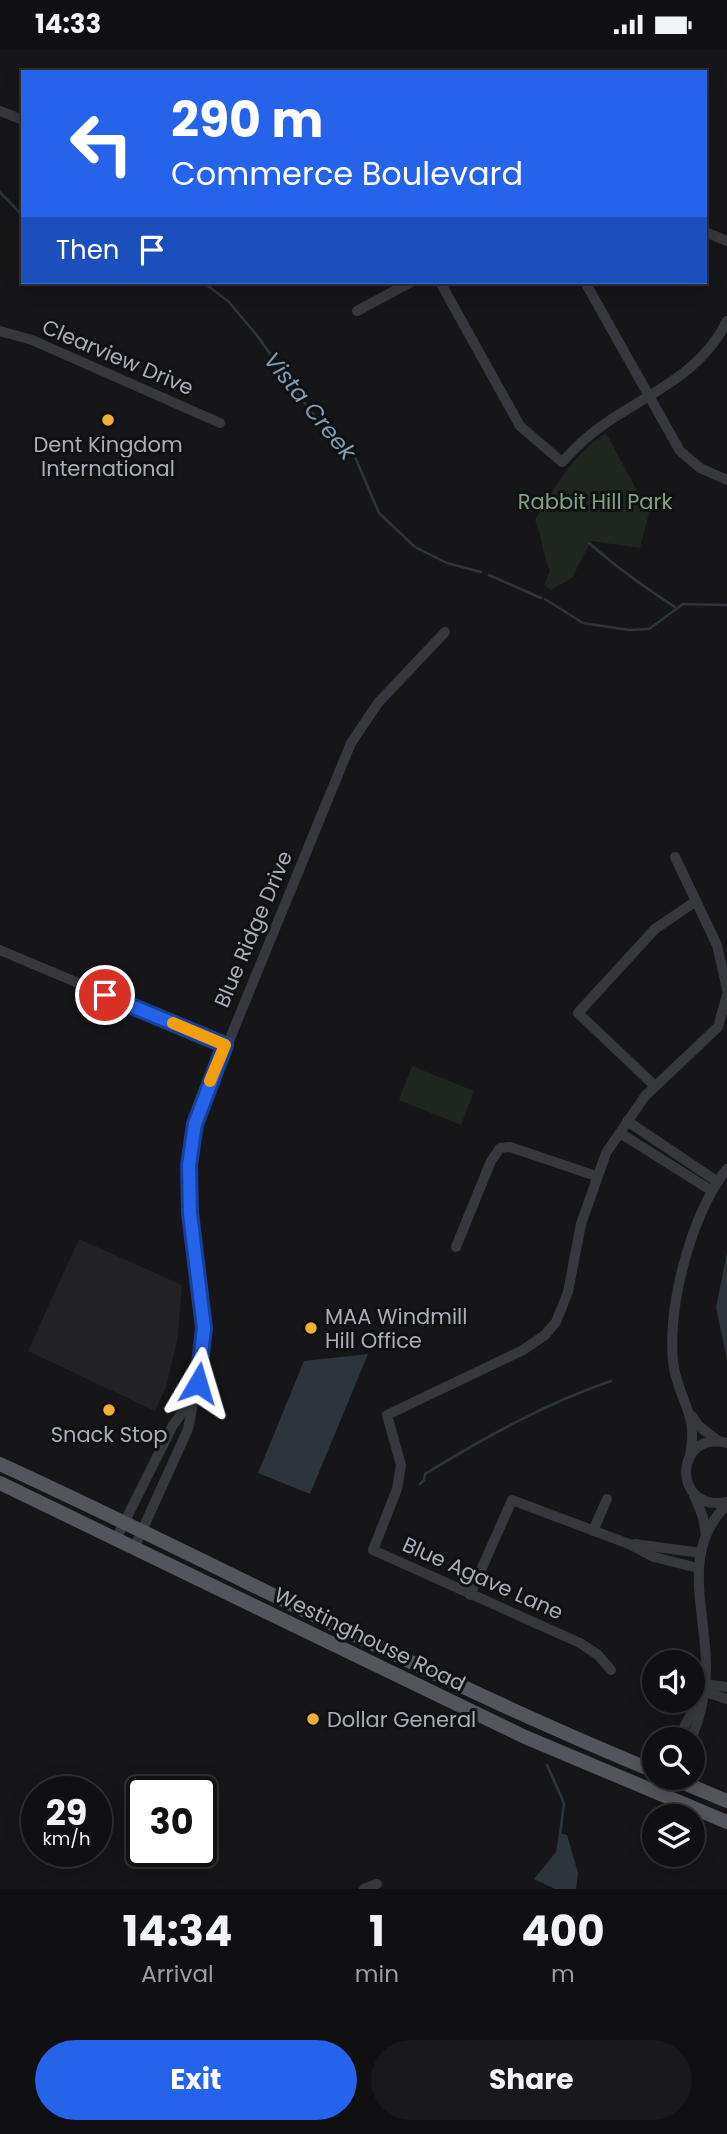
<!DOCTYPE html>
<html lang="en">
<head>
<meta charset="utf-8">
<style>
  body { margin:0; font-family:Poppins,sans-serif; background:#19191b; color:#f1f3f6; height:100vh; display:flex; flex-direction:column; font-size:26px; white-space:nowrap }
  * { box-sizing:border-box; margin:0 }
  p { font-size:23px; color:#9c9d9f }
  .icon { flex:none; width:38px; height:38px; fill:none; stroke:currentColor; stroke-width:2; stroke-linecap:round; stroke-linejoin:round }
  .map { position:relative; height:1840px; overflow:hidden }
  .side { display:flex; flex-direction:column; background:#101012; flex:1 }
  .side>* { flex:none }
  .banner { position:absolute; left:21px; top:21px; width:686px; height:214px; border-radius:0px; box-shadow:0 4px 18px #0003,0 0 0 2px #303032; background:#2563eb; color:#fff; overflow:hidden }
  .tools { position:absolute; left:642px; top:1601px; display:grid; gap:14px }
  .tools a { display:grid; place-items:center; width:63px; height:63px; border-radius:50%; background:#101012; box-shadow:0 4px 18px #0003,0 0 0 2px #303032; font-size:35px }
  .speed { position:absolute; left:21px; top:1727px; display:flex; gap:14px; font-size:35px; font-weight:700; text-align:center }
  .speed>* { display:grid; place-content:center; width:91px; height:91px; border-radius:50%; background:#101012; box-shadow:0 4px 18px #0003,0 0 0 2px #303032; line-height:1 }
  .speed small { font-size:18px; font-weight:400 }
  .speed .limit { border:4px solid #111; border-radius:10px; background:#fff; color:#111 }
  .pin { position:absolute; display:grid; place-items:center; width:60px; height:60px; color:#fff; margin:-30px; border:4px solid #fff; border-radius:50%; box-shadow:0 2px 7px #0007 }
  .me { position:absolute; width:77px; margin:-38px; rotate:7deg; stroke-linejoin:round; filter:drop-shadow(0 0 5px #0008) }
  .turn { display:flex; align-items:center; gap:24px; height:147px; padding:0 35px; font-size:32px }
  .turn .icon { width:91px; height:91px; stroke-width:2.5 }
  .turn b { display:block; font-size:49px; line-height:60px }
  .then { display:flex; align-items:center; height:66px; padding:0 35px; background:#0003; gap:14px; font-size:26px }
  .eta { display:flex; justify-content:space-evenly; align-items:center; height:119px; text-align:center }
  .eta b { font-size:42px; font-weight:700; line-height:49px }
  .primary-button { display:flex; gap:14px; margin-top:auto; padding:14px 35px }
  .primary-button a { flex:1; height:80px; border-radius:42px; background:#2563eb; color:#fff; font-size:28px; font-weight:700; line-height:80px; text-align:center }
  .primary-button a+a { background:#19191b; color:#f1f3f6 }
  .status { display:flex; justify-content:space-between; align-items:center; height:49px; padding:0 35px; background:#101012; direction:ltr }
  .status svg { height:19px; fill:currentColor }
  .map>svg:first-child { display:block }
  .built { fill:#222225 }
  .green { fill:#1e261f }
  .water { fill:#2c353c }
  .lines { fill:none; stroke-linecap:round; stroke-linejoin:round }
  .stream { stroke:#2c353c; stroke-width:2.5 }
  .minor { stroke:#37383d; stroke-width:10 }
  .major { stroke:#53555c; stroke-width:14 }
  .route-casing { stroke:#184099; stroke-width:18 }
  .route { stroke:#2563eb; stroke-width:12 }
  .slow { stroke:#f59e0b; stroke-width:12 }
  .poi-dot { fill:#f2b134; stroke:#111113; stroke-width:2.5 }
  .labels { text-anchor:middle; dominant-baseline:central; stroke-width:6; stroke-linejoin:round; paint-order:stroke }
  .street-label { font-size:21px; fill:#a8adb8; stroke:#111113 }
  .poi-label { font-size:21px; fill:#a8adb8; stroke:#111113 }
  .park-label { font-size:21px; fill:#7fa381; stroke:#111113 }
  .water-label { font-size:23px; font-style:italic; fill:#7f9bb3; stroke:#111113 }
</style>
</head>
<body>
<div class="status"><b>14:33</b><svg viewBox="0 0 49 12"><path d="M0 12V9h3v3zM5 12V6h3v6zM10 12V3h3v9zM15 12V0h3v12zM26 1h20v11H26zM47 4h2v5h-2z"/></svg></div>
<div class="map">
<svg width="727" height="1840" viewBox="0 0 727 1840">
  <rect width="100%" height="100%" fill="#161618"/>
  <path class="built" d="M79,1190L182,1236L178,1287L166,1338L155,1362L28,1302Z"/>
  <g class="green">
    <path d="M606,384L649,464L640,499L591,492L572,529L551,541L544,536L550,522C542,504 543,489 535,471C555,438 573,405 606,384Z"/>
    <path d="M412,1017L474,1042L461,1076L399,1051Z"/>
  </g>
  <g class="water">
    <path d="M727,1204V1311L716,1258Z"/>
    <path d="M368,1305L310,1445L258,1424L304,1312Z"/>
    <path d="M559,1784L567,1786L578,1824L576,1840H555L534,1830L556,1803Z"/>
  </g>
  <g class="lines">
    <g class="stream">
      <path d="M0,143L23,167"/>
      <path d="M203,233L229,253L259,289L311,363L339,387L355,408L379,464L415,498L447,514L481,523"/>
      <path d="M589,494C616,518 644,538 675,558"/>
      <path d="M489,526L541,549"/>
      <path d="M545,550L583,574L629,581L649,580L683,555L727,556"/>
      <path d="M420,1435L424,1431L425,1425C484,1389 546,1354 611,1332"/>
      <path d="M547,1716L564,1754L560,1786"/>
    </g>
    <g class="minor">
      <path d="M0,62L23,71"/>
      <path d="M705,183L727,192"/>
      <path d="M440,233L520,377L562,413C576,398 589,385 606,374C651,343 702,324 727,272"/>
      <path d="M585,233L680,402L700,419L727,431"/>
      <path d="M357,262L411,233"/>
      <path d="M0,282L32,291L220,374"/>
      <path d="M675,808L717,896L727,940"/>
      <path d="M0,901L225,996"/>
      <path d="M655,1037L578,964L655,880L696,852"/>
      <path d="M627,1072L718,1133"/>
      <path d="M620,1084L712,1142"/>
      <path d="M456,1198L491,1112L500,1099L510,1098L596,1127"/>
      <path d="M692,1367L699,1377L718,1392"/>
      <path d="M727,1394C674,1380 671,1464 727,1453"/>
      <path d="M690,1406C698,1369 683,1357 675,1324C663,1269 691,1163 727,1120"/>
      <path d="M694,1446L703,1468L706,1487"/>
      <path d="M593,1482L607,1450"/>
      <path d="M117,1488L173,1376L190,1353"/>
      <path d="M635,1495L701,1504"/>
      <path d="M135,1497L188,1380L201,1312L204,1279L189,1139L195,1075L351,694L378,654L445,583"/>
      <path d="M470,1546L512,1451L629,1495L654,1508L698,1519"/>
      <path d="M611,1621L598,1606L580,1594L373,1501L397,1440L401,1416L387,1366L523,1301L545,1286L556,1273L568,1243L581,1175L606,1104L645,1047L718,978L727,946"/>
      <path d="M704,1635L727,1638"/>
      <path d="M702,1642L727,1650"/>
      <path d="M678,1690L701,1645"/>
      <path d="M691,1690C701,1667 706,1642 706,1617C706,1562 680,1500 727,1456"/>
      <path d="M654,1741L660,1729"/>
      <path d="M364,1840L377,1835"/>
    </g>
    <g class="major">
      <path d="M0,1415C219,1515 431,1631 654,1722"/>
      <path d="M0,1434L525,1688L727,1773"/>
      <path d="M672,1729L727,1752"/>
    </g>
  </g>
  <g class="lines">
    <g class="route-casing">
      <path id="route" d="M105,946L225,996L195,1075L189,1116L190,1164L204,1279L198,1334"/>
    </g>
    <use href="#route" class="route"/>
    <path class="slow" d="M173,974L225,996L210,1032"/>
  </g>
  <g class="poi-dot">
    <circle cx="108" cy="371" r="7"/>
    <circle cx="311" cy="1279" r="7"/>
    <circle cx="109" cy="1361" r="7"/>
    <circle cx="313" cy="1670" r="7"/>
  </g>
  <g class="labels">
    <g class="street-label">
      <text transform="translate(118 308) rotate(23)">Clearview Drive</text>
      <text transform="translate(253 880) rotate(-67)">Blue Ridge Drive</text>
      <text transform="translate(483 1529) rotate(24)">Blue Agave Lane</text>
      <text transform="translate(370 1590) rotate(26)">Westinghouse Road</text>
    </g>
    <g class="poi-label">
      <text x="108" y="395">Dent Kingdom<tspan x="108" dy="24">International</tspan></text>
      <text x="325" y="1267" text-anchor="start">MAA Windmill<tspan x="325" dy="24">Hill Office</tspan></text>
      <text x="109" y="1385">Snack Stop</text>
      <text x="327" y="1670" text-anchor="start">Dollar General</text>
    </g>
    <g class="park-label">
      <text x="595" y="452">Rabbit Hill Park</text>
    </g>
    <g class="water-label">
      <text transform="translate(310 357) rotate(51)">Vista Creek</text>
    </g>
  </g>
</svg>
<div class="tools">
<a><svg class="icon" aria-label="sound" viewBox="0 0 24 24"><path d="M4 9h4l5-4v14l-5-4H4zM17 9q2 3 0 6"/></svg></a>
<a><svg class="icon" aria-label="search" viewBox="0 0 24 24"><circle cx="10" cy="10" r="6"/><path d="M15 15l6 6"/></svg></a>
<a><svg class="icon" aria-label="layers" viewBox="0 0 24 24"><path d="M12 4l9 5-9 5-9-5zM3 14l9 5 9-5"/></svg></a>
</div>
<div class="speed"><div>29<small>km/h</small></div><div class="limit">30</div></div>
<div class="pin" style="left:105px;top:946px;background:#d93025"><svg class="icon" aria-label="arrive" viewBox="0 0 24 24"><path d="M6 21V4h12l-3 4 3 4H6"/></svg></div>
<svg class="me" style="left:198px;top:1334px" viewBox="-20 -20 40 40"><path d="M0-17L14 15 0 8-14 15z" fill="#2563eb" stroke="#fff" stroke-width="4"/></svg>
<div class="banner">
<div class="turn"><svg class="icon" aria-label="left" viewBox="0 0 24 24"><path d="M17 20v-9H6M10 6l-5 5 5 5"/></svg><div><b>290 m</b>Commerce Boulevard</div></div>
<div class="then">Then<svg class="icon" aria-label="arrive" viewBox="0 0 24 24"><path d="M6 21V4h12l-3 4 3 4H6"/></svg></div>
</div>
</div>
<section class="side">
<div class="eta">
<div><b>14:34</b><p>Arrival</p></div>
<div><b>1</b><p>min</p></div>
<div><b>400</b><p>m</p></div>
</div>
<div class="primary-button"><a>Exit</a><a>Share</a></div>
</section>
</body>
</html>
